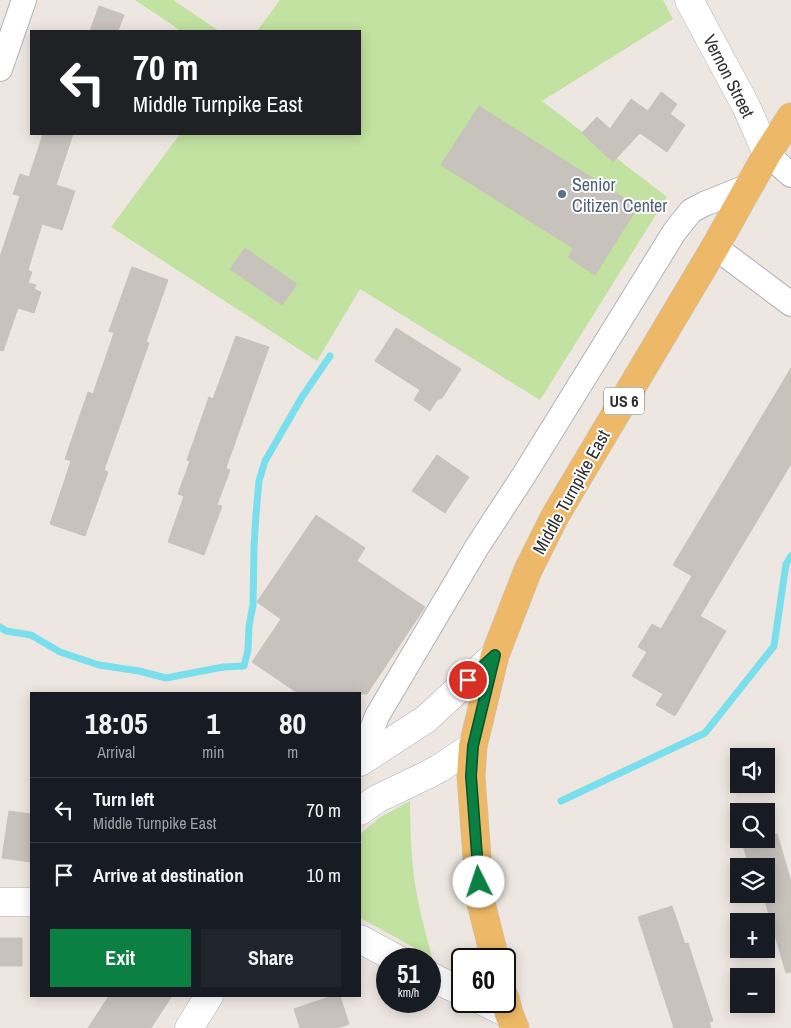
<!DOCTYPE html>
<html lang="en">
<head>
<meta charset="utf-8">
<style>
  body { margin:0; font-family:"Archivo Narrow",sans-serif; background:#20242c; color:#f1f3f6; height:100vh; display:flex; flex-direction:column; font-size:19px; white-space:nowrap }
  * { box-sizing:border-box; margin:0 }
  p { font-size:16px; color:#9ea1a6 }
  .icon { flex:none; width:28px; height:28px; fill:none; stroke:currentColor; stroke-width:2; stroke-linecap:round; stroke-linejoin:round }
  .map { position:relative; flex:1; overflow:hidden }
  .drawer { position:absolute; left:30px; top:692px; width:331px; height:305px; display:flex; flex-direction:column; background:#171b24; border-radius:0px; box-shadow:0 2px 12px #0003 }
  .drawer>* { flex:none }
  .top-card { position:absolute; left:30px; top:30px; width:331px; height:105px; border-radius:0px; box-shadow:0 2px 12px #0003; background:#202124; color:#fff; overflow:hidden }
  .fabs { position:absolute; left:730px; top:748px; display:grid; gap:10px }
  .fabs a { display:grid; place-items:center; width:45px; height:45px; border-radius:0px; background:#171b24; box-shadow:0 2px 12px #0003; font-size:25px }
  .speed { position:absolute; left:376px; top:948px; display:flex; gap:10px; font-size:25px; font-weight:700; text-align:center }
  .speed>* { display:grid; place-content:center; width:65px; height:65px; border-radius:50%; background:#171b24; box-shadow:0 2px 12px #0003; line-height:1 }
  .speed small { font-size:12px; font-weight:400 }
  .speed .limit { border:2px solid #111; border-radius:8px; background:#fff; color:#111 }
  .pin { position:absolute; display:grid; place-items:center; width:42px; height:42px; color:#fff; margin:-21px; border:2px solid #fff; border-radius:50%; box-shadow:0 1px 5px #0007 }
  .me { position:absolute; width:55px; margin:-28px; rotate:356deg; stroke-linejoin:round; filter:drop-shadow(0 0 4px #0008) }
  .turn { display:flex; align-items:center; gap:18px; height:105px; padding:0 20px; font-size:22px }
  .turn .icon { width:65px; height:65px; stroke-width:2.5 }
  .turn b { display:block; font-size:35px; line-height:42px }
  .eta { display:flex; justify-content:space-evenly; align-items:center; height:85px; text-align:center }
  .eta b { font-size:30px; font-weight:700; line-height:35px }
  .cta { display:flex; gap:10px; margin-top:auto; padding:10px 20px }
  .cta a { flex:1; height:58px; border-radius:0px; background:#0b8043; color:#fff; font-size:20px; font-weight:700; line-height:58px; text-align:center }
  .cta a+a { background:#20242c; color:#f1f3f6 }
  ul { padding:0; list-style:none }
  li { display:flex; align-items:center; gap:15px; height:65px; padding:0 20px; border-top:1px solid #363941 }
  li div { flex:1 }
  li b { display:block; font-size:19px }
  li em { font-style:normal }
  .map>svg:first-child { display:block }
  .green { fill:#c1e2a0 }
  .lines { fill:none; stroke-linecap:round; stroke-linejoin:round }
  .stream { stroke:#79dfec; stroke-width:7 }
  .building { fill:#c7c2bc; stroke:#cac2ba }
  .street-casing { stroke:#aeb2b9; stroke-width:26 }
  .secondary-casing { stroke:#aeb2b9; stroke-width:29 }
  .primary-casing { stroke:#c4c4c4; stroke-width:29 }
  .street { stroke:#fff; stroke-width:24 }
  .secondary { stroke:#fff; stroke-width:28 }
  .primary { stroke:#edb968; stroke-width:28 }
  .route-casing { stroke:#07532c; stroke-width:12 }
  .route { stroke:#0b8043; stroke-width:9 }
  .service-dot { fill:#5c6f8a; stroke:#fff; stroke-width:2 }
  .labels { text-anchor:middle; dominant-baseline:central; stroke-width:4; stroke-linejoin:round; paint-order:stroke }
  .shield { fill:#fff; stroke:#6d6d6d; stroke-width:1 }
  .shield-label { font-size:16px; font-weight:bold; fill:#2e2e2e }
  .street-label { font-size:18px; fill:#2e2e2e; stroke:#fff }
  .service-label { font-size:18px; fill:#4e5e75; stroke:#fff; text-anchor:start }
</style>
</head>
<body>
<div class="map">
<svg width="791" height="1028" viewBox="0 0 791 1028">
  <rect width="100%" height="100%" fill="#eee7e1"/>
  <g class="green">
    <path d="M135,0H173L219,31H181Z"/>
    <path d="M280,0H663L673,19L542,101L667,197L540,400L360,289L317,361L111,227L180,134H360V31H257Z"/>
    <path d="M410,801C410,827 411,852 414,878C418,905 425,931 432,957L360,918V834L379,818Z"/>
  </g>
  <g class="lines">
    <g class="stream">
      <path d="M0,627L6,631L31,635L60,652L99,665L139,671L166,678L223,667L244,666L248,650L249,626L253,605L254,547L256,514L259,481L265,461L302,397L330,356"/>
      <path d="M561,801L705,733L774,646L786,564L791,556"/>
    </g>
  </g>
  <g class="building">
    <path d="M99,6L124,15L118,31H90Z"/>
    <path d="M661,92L677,104L670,114L685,125L667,152L640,133L613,162L582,133L597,117L610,129L631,99L648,111Z"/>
    <path d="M479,106L638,207L595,275L568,257L573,248L441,165Z"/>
    <path d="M43,134H73L56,185L75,191L62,230L42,224L28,270L32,272L28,283L36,285L34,289L41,292L34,313L18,308L3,351L0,350V257L20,196L13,194L20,174L29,177Z"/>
    <path d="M245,248L297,284L282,305L230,269Z"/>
    <path d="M132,267L168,280L146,342L149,343L104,470L108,472L85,536L50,524L71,461L65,459L88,392L93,394L114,333L109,331Z"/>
    <path d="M396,328L461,369L442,398L437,400L430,411L414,400L420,390L375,361Z"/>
    <path d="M236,336L269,347L226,468L230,470L217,505L222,506L204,555L168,542L184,496L178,494L190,461L187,460L209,397L213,399Z"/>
    <path d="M791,368V464L700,616L726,631L675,716L656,705L663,694L632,676L647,652L638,647L652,624L661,629L692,576L673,565Z"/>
    <path d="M437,455L469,477L445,513L412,491Z"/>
    <path d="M316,515L365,548L357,561L425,607L367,694H299L252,662L281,619L257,602Z"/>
    <path d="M9,811L31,814V862L2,858Z"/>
    <path d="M777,834L791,881V972L786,973L763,894H766V866H749L743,845L762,839H766V837Z"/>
    <path d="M672,906L685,944L688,943L713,1021L709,1022L711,1028H674L638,917Z"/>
    <rect x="0" y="938" width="22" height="28"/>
    <path d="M109,996H172L151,1028H88Z"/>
    <path d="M332,996H340L349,1024L338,1028H300L294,1009Z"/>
  </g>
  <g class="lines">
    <g class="street-casing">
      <g id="street">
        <path d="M0,69L24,0"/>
        <path d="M767,154L791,175"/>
        <path d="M715,247L791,304"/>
        <path d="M360,752L371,732L377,716L477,547L524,475L675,231L691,211L704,204L749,186"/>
      </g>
    </g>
    <g class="secondary-casing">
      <g id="secondary">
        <path d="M689,0L746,106L767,154"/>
        <path d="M360,762L426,719L495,655"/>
        <path d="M360,811L377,799L427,775L440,768L473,746"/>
        <path d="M0,902H31"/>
        <path d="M360,939L397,959"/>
        <path d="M430,976L462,992"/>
        <path d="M482,1001L509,1014"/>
        <path d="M189,1028L209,996"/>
      </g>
    </g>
    <g class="primary-casing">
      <g id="primary">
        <path d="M495,959L480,899L471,776L473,746L495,655L528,570L555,516L715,247L767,154L791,117"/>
        <path d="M505,998L509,1014L515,1028"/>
      </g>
    </g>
    <use href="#street" class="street"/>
    <use href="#secondary" class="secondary"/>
    <use href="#primary" class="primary"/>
  </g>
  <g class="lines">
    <g class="route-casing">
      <path id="route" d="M468,680L495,655L473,746L471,776L479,882"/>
    </g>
    <use href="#route" class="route"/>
  </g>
  <circle class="service-dot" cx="562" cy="194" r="5"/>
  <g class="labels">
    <rect class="shield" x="604" y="387.5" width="40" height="27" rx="4"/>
    <g class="shield-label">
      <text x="624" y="401">US 6</text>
    </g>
    <g class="street-label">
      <text transform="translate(729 76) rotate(63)">Vernon Street</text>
      <text transform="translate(571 492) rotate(-61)">Middle Turnpike East</text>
    </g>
    <g class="service-label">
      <text x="572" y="184">Senior<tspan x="572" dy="21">Citizen Center</tspan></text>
    </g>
  </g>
</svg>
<div class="fabs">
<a><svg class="icon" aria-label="sound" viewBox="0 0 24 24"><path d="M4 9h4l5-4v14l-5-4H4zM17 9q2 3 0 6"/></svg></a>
<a><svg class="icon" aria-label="search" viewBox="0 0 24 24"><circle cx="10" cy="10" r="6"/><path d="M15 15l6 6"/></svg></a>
<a><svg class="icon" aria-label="layers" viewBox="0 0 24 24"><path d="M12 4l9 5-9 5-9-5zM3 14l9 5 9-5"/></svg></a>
<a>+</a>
<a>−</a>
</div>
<div class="speed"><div>51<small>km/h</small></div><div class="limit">60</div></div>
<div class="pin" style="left:468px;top:680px;background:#d93025"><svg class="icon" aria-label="arrive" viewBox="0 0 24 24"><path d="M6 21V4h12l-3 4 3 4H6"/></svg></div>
<svg class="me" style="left:479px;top:882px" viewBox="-20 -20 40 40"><circle r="19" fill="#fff"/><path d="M0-13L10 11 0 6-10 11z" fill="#0b8043"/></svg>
<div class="top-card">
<div class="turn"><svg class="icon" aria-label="left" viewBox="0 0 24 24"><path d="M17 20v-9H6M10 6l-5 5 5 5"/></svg><div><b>70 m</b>Middle Turnpike East</div></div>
</div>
<section class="drawer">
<div class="eta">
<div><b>18:05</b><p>Arrival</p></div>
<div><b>1</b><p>min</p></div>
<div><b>80</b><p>m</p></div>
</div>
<ul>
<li><svg class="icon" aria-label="left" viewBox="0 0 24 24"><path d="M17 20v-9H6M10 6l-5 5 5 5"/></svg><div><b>Turn left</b><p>Middle Turnpike East</p></div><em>70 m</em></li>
<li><svg class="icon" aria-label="arrive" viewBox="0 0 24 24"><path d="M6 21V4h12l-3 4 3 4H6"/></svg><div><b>Arrive at destination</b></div><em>10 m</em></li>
</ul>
<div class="cta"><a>Exit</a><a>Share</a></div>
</section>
</div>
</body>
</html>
